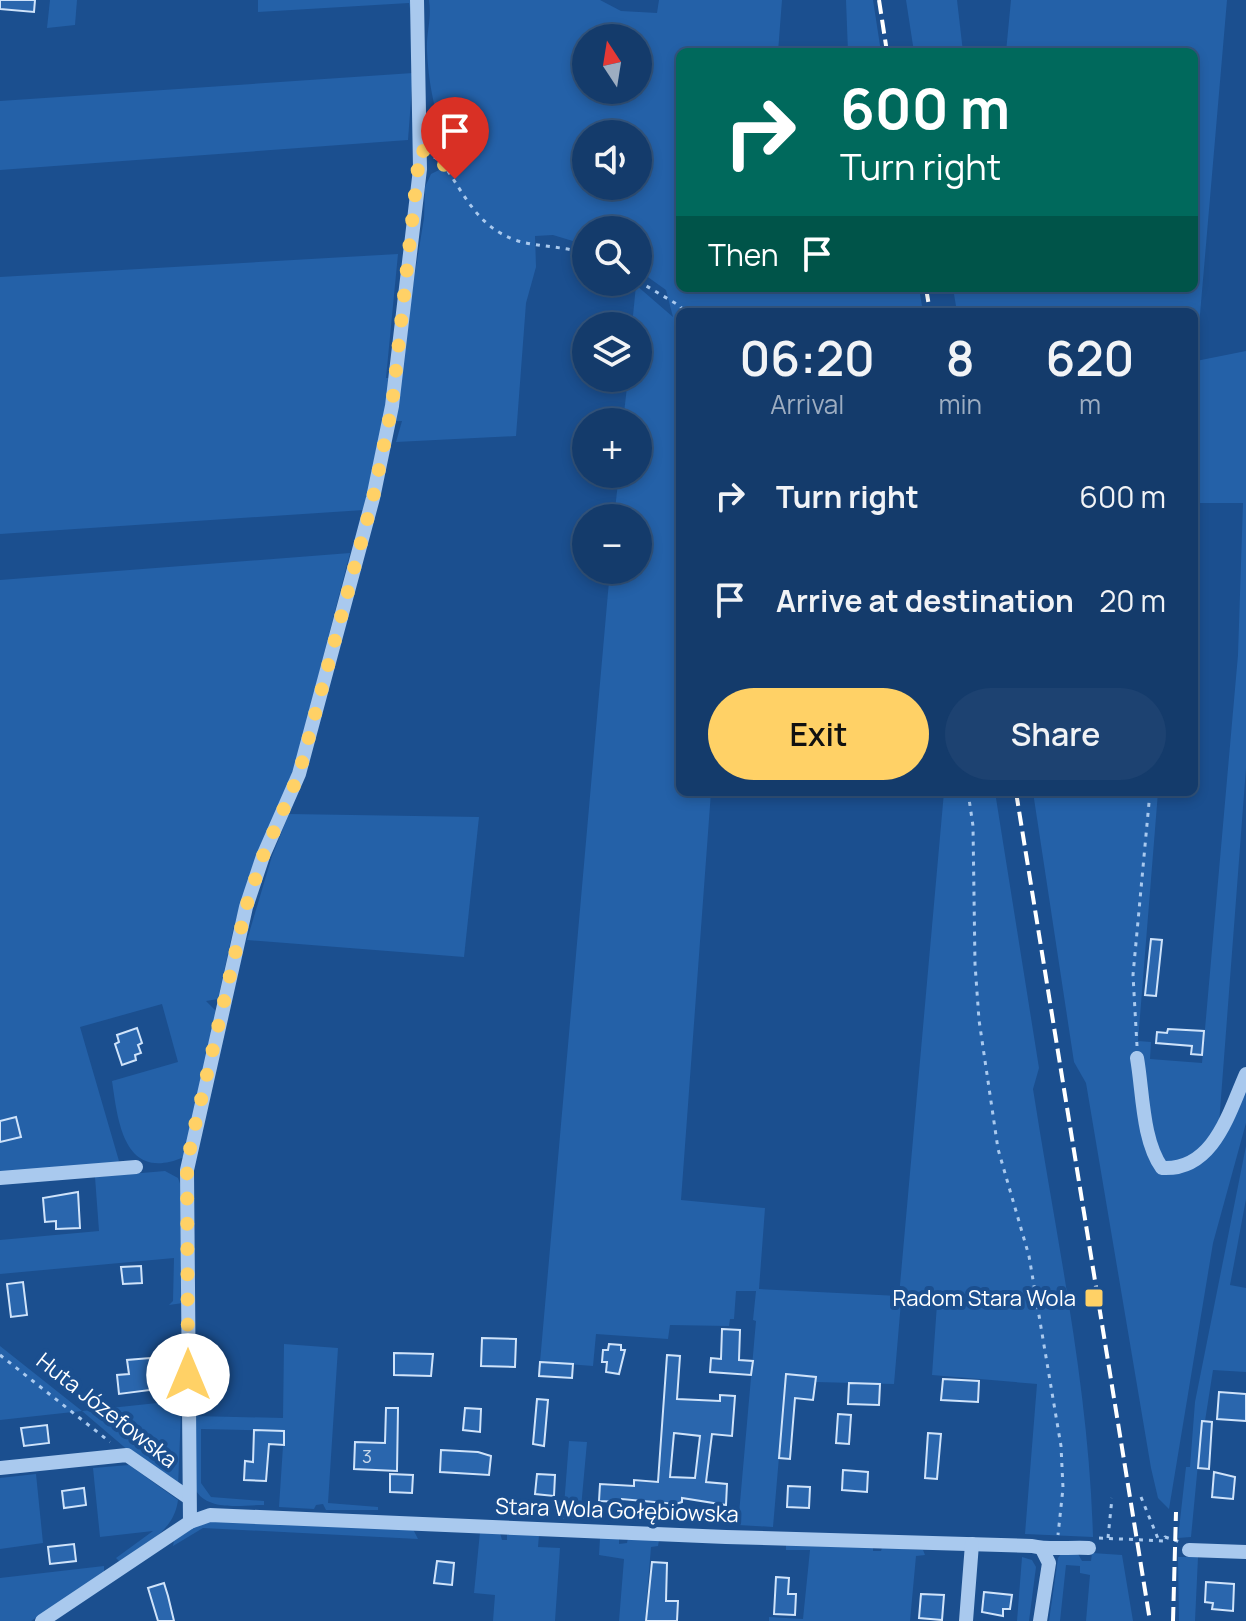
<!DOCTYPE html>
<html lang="en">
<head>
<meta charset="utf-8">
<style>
  body { margin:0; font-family:Manrope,sans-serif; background:#1d4271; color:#f1f3f6; height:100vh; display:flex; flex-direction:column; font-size:30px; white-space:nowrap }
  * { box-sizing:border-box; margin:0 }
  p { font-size:26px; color:#9dadc1 }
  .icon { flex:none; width:44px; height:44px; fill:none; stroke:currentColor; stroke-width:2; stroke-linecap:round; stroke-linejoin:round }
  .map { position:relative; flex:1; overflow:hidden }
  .drawer { position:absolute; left:676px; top:308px; width:522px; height:488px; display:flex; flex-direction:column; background:#143b6b; border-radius:12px; box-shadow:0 4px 12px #0003,0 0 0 2px #33557e }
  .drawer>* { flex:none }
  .guide { position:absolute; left:676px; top:48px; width:522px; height:244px; border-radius:12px; box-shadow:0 4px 12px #0003,0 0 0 2px #33557e; background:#00695c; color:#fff; overflow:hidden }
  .needle { width:52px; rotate:348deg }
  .buttons { position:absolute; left:572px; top:24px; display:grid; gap:16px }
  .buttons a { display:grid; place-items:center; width:80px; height:80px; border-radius:50%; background:#143b6b; box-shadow:0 4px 12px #0003,0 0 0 2px #33557e; font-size:40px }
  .pin { position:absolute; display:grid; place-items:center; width:68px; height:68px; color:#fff; margin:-82px -34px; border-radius:50% 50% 50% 0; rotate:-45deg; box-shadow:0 0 8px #0007 }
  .pin .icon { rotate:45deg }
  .me { position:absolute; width:88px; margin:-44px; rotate:0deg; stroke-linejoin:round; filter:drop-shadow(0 0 6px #0008) }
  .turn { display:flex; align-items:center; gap:28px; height:168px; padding:0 32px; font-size:36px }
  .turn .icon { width:104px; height:104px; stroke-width:2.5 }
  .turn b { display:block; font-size:56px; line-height:68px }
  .then { display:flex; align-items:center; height:76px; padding:0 32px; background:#0003; gap:16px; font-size:30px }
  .eta { display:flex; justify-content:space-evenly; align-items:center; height:136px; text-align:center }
  .eta b { font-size:48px; font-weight:600; line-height:56px }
  .primary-button { display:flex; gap:16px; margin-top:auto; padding:16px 32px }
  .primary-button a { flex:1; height:92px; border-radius:48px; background:#ffd166; color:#111; font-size:32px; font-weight:600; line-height:92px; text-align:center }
  .primary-button a+a { background:#1d4271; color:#f1f3f6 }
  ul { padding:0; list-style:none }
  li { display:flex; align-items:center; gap:24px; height:104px; padding:0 32px }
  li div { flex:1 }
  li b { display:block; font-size:30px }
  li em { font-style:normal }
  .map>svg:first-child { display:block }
  .green { fill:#2461a8; fill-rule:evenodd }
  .building { fill:#2a66ad; stroke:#cfe3fa; stroke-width:2; fill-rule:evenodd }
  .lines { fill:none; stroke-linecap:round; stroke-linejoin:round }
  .path { stroke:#a9c9ee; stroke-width:3; stroke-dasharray:4 6; stroke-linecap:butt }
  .minor { stroke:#a9c9ee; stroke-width:14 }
  .rail { stroke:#fff; stroke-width:4; stroke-dasharray:14 6; stroke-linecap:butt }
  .route { stroke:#ffd166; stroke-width:14; stroke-dasharray:0 25.2 }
  .poi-dot { fill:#ffd166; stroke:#1b4f8f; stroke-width:3 }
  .labels { text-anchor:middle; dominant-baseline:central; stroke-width:8; stroke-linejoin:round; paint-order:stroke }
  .number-label { font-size:18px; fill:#cad9ea }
  .poi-label { font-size:22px; fill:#fff; stroke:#1b4f8f; text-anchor:end }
  .street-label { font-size:22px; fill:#fff; stroke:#1b4f8f }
</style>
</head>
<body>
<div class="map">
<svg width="1246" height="1621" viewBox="0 0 1246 1621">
  <rect width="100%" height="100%" fill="#1b4f8f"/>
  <g class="green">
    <path d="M50,0H77L75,25L47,28Z"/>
    <path d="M258,0H411L412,21L409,3L258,12Z"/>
    <path d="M429,0H600L621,11L657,13L659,0H782L778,52H680V288H919L923,312H680V792H711L681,1200L765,1208L759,1289L899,1296L944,792H995L1039,1068L1033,1089C1056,1237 1089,1387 1093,1537L1025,1534L1037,1384L932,1375L937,1304L901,1302L894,1384L816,1382L815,1377L786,1375L773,1527L738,1525L756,1321L753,1320L756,1291H736L734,1319H730L729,1326L670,1325L668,1339L596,1334L593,1366L540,1362L610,570H638V518H614L619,474H638V422H623L628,378H638V326H632L636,285L673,317L666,290L638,270V230H586V245L553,235L535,236L536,267L526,303L516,436L396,442L402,421L382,422L364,510L0,534V277L398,254L386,378H398L424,218L425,187L431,174L453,163C438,124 429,93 427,51C426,33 432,19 429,0ZM586,38H638V90H586ZM586,134H638V186H586Z"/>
    <path d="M846,0H873L881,52H848Z"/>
    <path d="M906,0H957L963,52H914Z"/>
    <path d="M1011,0H1227L1196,361L1246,351V768L1219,1124L1246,1071V1123L1213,1243L1169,1509L1158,1498L1151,1468L1086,1083L1074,1062L1033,792H1158L1138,1041L1151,1042L1150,1059L1202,1063L1238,655L1243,503H1194V312H957L953,288H1194V52H1006Z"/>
    <path d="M413,73L408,140L0,170V101Z"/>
    <path d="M350,553L291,781L252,868L234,926L218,999L206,1001L216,1011L184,1157C124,1183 118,1122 112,1081L178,1062L162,1004L80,1027L119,1161L114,1166L0,1176V580Z"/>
    <path d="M289,814L479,817L464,957L247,940L272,856Z"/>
    <path d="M1246,1146V1199L1230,1285L1246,1288V1372L1213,1370L1205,1421L1202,1422L1191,1537L1178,1538L1186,1467H1190L1195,1402Z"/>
    <path d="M165,1171L178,1178L183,1192V1303L169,1305L173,1301L174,1258L0,1274V1240L99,1231L95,1177Z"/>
    <path d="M284,1344L338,1348L328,1503L378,1507V1510H326L323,1504L316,1505L314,1509L279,1507L284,1431L201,1429V1483L211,1497L264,1501V1505C242,1505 207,1512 195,1489L194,1416L283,1418Z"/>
    <path d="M0,1346L82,1411L176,1401V1387H182L178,1487L150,1469L82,1411L0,1420Z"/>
    <path d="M569,1441L587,1442L580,1519H563Z"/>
    <path d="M129,1465L178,1500C174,1532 145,1544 120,1562L116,1558L153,1531L100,1537L93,1468Z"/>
    <path d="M36,1474L43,1543L0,1549V1478Z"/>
    <path d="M213,1520L413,1529L418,1539L203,1528L173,1546L174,1541L197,1525Z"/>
    <path d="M480,1532L500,1533L502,1540H507V1534L539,1535L538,1547L560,1548L555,1621H493L495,1595L474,1593Z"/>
    <path d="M600,1538H619V1544L627,1543L628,1538L659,1540L658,1546L651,1547L645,1621H619L624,1559L599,1555Z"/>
    <path d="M786,1544L873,1546V1551H881L882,1548L923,1550L925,1555L916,1556L910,1621H769V1617L803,1619L810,1550H786Z"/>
    <path d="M1077,1552L1082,1561H1091L1092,1553L1122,1555L1133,1621H1086L1090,1575L1080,1573V1566L1066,1565L1060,1621H1049L1058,1558L1061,1554Z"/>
    <path d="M1022,1557L1032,1560L1036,1567L1029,1621H1017Z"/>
    <path d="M1178,1557H1198L1195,1621H1179Z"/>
    <path d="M104,1566V1573L31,1621H0V1578Z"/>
  </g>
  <g class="building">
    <path d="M0,0H35L34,12L0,9Z"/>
    <path d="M1151,939L1162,940L1156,996L1145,995Z"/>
    <path d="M137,1028L142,1043L138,1045L141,1053L135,1055L136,1060L122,1065L115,1044L119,1042L117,1035Z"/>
    <path d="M1168,1029L1204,1031L1202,1055L1191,1054L1192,1046L1156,1043L1157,1032L1167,1033Z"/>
    <path d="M16,1117L21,1137L0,1142V1121Z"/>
    <path d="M78,1192L80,1228L56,1229V1221L45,1222L43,1198Z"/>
    <path d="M141,1266L142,1283L123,1284L121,1267Z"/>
    <path d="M23,1282L27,1315L11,1317L7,1284Z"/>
    <path d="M722,1329L740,1330L739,1360L753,1361L751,1375L710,1372L711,1358L721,1359Z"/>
    <path d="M482,1338L516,1339L515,1367L481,1366Z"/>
    <path d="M609,1344L621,1345V1350H625L619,1374L606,1372L607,1362H602L603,1350H608Z"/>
    <path d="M394,1353L433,1354L431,1376L394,1375Z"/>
    <path d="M667,1355L680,1356L677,1399L720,1401V1395L735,1396L732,1436L712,1434L706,1482L727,1484L726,1505L682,1498V1502L676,1504L622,1499V1502L599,1501L600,1484L634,1486V1480L658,1482ZM674,1433L700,1436L695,1478L670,1477Z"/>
    <path d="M150,1358L158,1389L119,1394L117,1375L129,1374L127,1360Z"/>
    <path d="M540,1362L573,1364L572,1378L539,1376Z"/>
    <path d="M786,1374L816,1377L813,1400L795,1398L790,1459L779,1458Z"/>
    <path d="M943,1379L979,1381L978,1402L941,1400Z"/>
    <path d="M849,1383L880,1384L879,1405L848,1404Z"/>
    <path d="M1219,1392L1246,1394V1421L1217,1419Z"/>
    <path d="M537,1399L548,1400L544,1446L533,1444Z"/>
    <path d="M386,1408H398L397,1471L354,1469L355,1442L385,1443Z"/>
    <path d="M465,1408L481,1409L480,1432L463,1430Z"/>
    <path d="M838,1414L851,1415L849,1444L836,1443Z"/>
    <path d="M1202,1421L1212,1422L1209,1469L1198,1468Z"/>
    <path d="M47,1425L49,1443L24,1446L21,1428Z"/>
    <path d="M254,1430L284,1431V1445L269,1444L266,1481L244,1480L245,1461L253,1462Z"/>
    <path d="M928,1433L941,1434L937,1479L925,1478Z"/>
    <path d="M441,1450L478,1452L491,1456L489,1475L440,1472Z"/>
    <path d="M843,1470L868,1472L867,1492L842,1490Z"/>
    <path d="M1214,1472L1235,1477L1233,1499L1212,1497Z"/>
    <path d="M390,1474L413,1475L412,1493L390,1492Z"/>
    <path d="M537,1474L555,1475L554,1496L535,1494Z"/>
    <path d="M788,1486L810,1487L809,1508L787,1507Z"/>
    <path d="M84,1488L86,1505L64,1508L62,1491Z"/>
    <path d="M74,1544L76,1561L50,1564L48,1547Z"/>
    <path d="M437,1561L454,1563L452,1585L434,1583Z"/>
    <path d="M652,1562L667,1563L666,1601H678L677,1621H646Z"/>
    <path d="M776,1577L789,1578L788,1594H796L795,1615L774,1614Z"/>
    <path d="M1206,1582L1234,1584L1233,1611L1212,1609L1213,1603L1205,1602Z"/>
    <path d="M164,1583L168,1596L174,1621H158L148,1588Z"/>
    <path d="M984,1592L1012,1595L1010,1609H1003V1616L982,1612Z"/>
    <path d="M921,1594L944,1595L942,1620L919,1618Z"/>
  </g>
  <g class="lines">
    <g class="path">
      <path d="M434,157L441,161C465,194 476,227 518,241C539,247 564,246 586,254"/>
      <path d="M638,281L680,306L684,312"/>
      <path d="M968,792L973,826L975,964L979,1020L998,1149L1029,1256L1061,1446L1063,1488L1058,1535"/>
      <path d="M1137,1046L1133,975L1150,792"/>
      <path d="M0,1355L110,1442"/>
      <path d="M1141,1497L1159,1541"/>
      <path d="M1099,1538L1165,1541V1537L1180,1542"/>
      <path d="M1108,1538L1112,1498"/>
    </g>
    <g class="minor">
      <path d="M1137,1058C1143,1092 1142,1140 1162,1168C1214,1171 1229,1112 1246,1074"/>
      <path d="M0,1178L136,1167"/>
      <path d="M0,1468L127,1455L189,1498"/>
      <path d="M190,1522L187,1170L246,907L263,856L299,774L373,498L392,406L420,169L417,0"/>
      <path d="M1189,1550L1246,1552"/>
      <path d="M42,1621L190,1522L210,1515L726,1537L1032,1546C1048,1550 1070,1547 1089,1548"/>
      <path d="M966,1621L972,1544"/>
      <path d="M1040,1621L1049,1563L1042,1549"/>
    </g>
    <g class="rail">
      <path d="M879,0L887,52"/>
      <path d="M926,288L930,312"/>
      <path d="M1016,792L1150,1621"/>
      <path d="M1173,1621L1176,1512"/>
    </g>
  </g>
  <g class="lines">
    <path class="route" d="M188,1375L187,1170L191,1143L246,907L263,856L299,774L373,498L392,406L420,149L441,161L455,179"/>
  </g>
  <rect class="poi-dot" x="1084" y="1288" width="20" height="20" rx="4"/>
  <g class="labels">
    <g class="number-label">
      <text x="367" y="1456">3</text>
    </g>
    <g class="poi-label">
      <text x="1076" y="1298">Radom Stara Wola</text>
    </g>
    <g class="street-label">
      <text transform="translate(107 1410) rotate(38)">Huta Józefowska</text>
      <text transform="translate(617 1510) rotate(2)">Stara Wola Gołębiowska</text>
    </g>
  </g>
</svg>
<div class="buttons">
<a><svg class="needle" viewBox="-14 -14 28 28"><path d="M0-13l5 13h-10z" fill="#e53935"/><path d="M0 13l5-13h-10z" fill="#9dadc1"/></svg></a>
<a><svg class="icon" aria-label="sound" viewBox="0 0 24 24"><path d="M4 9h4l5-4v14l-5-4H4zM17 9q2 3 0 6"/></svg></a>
<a><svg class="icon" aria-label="search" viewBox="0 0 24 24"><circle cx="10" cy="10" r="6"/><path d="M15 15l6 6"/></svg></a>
<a><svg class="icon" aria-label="layers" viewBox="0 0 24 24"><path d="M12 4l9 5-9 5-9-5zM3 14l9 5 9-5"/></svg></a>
<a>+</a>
<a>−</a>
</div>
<div class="pin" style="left:455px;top:179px;background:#d93025"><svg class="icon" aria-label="arrive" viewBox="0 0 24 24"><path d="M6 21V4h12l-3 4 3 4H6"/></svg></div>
<svg class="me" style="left:188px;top:1375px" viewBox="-20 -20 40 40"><circle r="19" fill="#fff"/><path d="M0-13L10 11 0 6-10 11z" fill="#ffd166"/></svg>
<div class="guide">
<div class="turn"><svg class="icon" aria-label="right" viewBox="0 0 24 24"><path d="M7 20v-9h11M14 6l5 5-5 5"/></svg><div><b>600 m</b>Turn right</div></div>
<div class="then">Then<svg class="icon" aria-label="arrive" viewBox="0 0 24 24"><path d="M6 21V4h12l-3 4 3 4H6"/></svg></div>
</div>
<section class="drawer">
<div class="eta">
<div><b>06:20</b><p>Arrival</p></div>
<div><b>8</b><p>min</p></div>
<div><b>620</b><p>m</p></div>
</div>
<ul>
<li><svg class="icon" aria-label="right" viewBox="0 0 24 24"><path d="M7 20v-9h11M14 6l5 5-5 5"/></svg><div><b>Turn right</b></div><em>600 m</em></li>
<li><svg class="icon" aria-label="arrive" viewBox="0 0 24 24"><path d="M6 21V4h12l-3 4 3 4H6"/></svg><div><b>Arrive at destination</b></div><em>20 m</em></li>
</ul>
<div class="primary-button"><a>Exit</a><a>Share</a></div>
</section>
</div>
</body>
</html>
